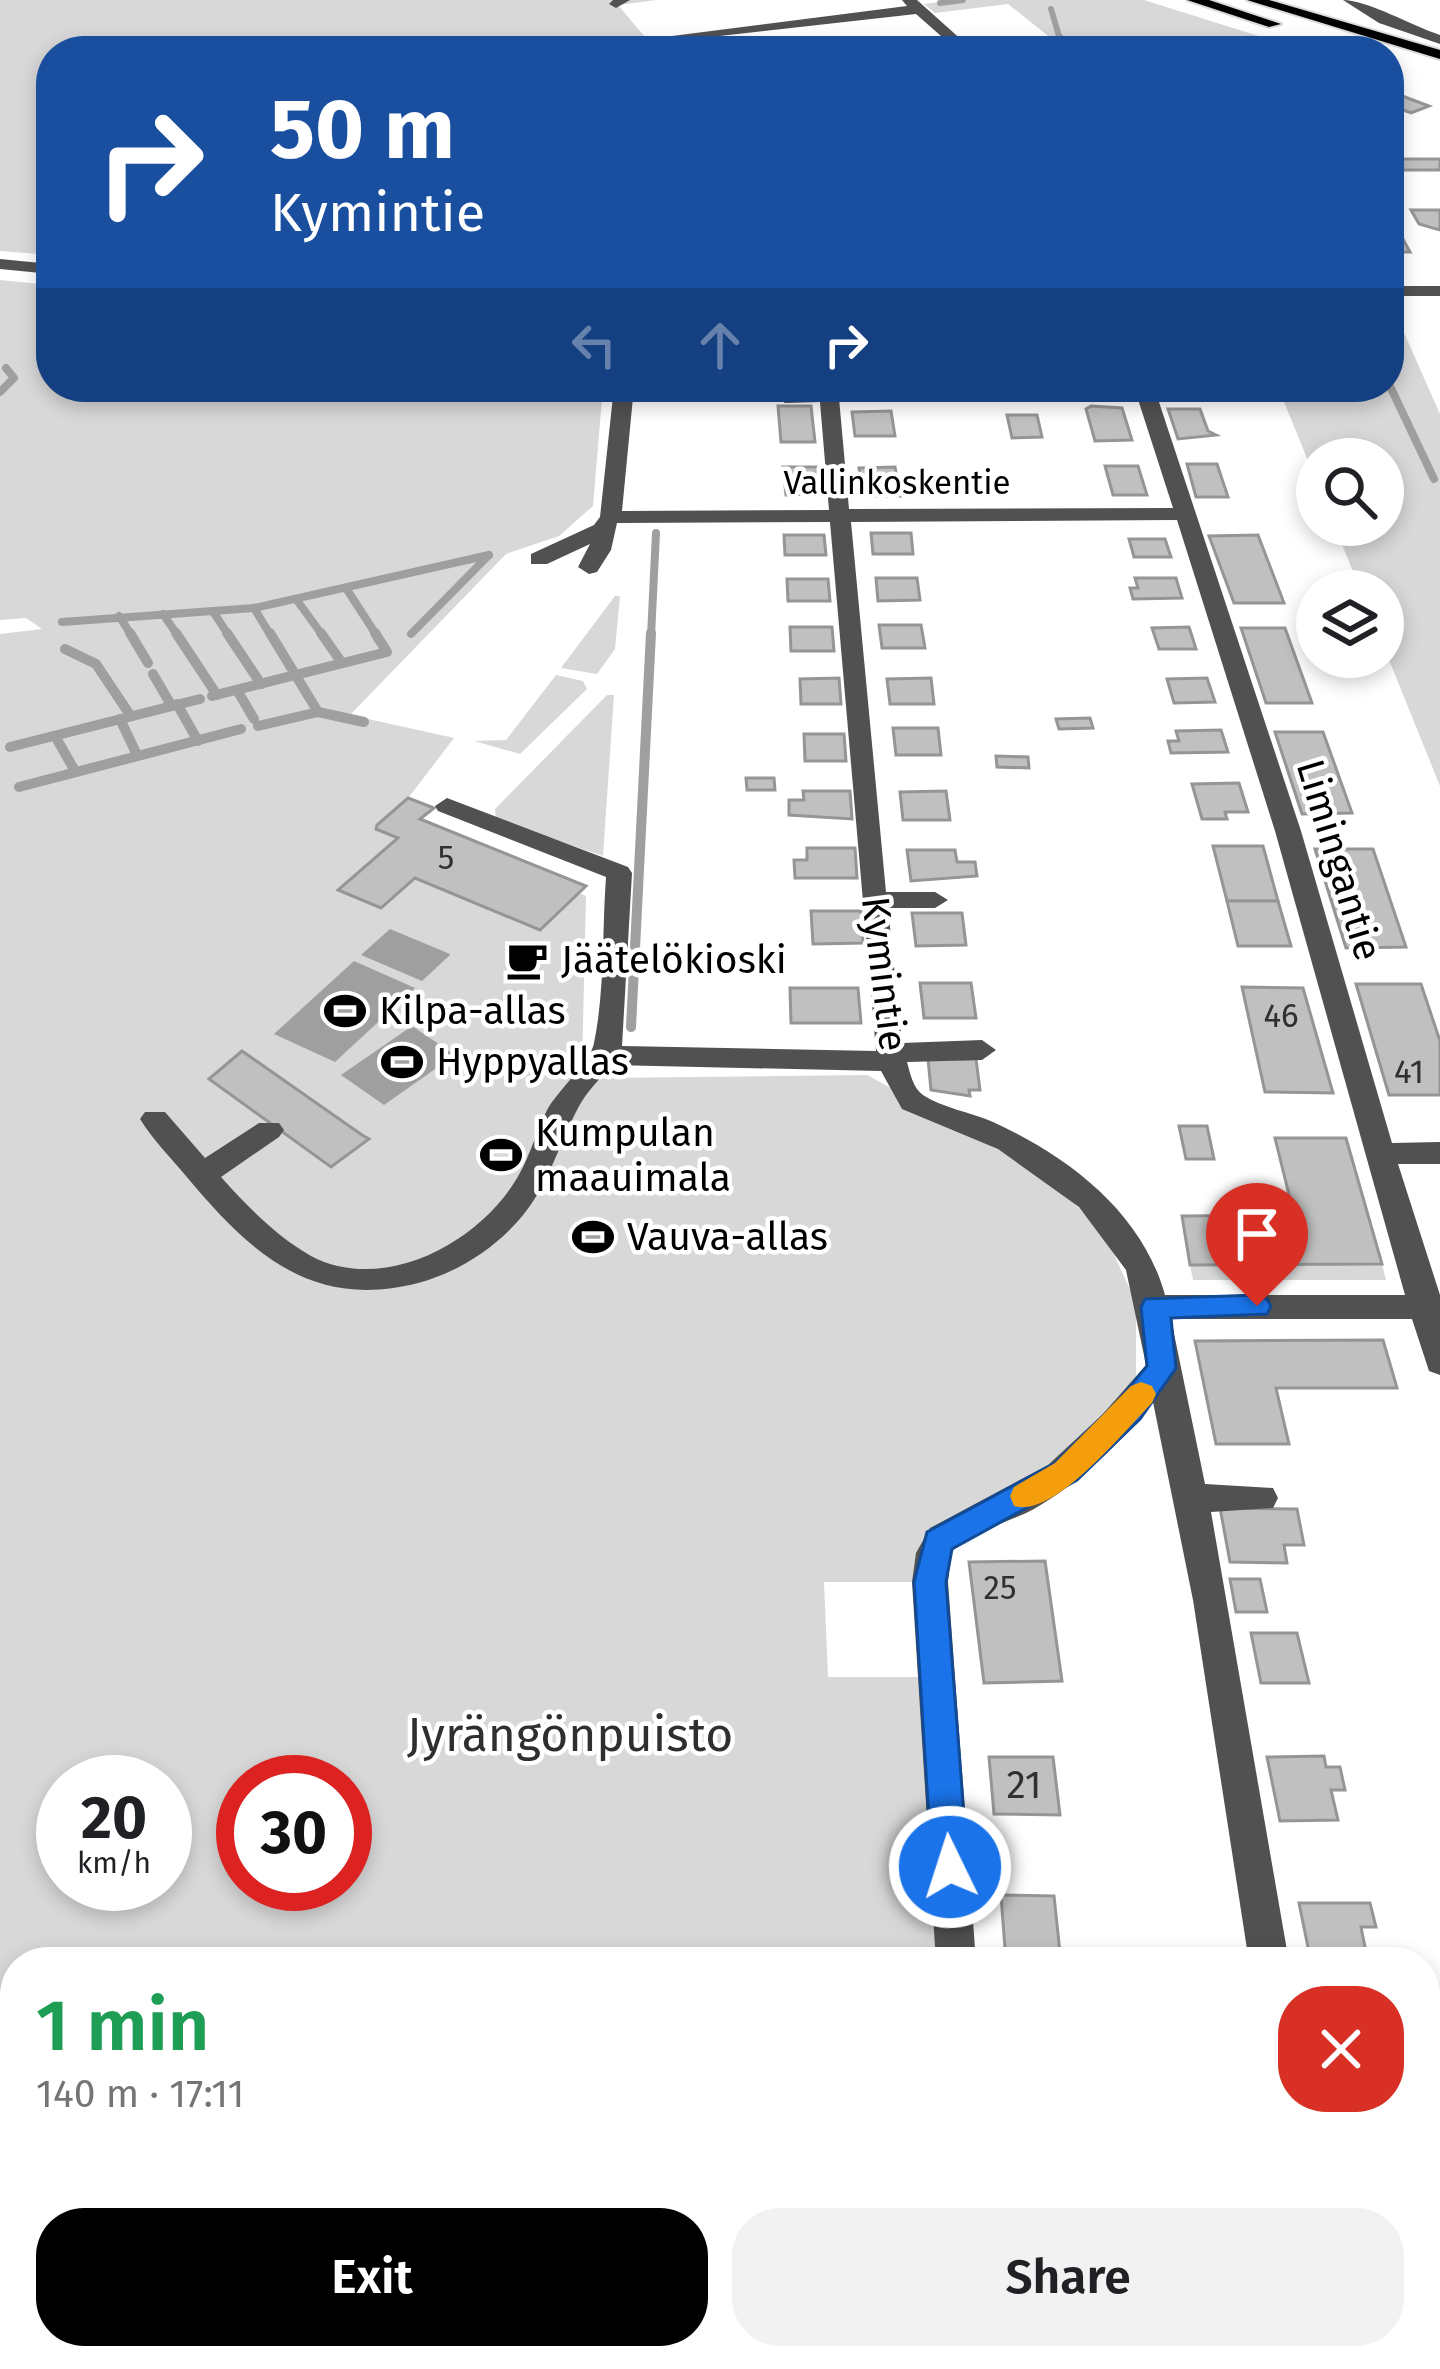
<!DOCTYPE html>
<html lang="en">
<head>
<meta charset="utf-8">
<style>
  body { margin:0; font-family:"Fira Sans",sans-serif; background:#f2f2f2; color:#202124; height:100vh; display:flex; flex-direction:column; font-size:45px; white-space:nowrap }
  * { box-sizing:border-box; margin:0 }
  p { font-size:39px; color:#757577 }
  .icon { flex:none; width:66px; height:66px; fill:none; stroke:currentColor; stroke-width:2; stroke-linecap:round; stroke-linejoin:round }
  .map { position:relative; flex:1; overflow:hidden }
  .panel { position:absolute; left:0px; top:1947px; width:1440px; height:423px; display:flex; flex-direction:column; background:#fff; border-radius:48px 48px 0 0; box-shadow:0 6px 18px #0003 }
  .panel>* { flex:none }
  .top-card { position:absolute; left:36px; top:36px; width:1368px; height:366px; border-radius:48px; box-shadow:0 6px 18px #0003; background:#1a4fa0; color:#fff; overflow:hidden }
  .fabs { position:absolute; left:1296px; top:438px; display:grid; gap:24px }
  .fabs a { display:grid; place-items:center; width:108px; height:108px; border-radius:50%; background:#fff; box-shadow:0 6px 18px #0003; font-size:60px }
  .speed { position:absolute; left:36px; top:1755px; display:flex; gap:24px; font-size:60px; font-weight:700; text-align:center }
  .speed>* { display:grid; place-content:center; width:156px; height:156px; border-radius:50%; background:#fff; box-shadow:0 6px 18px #0003; line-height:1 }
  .speed small { font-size:30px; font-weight:400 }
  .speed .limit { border:18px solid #d22; background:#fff; color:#111 }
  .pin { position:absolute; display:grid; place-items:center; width:102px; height:102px; color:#fff; margin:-123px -51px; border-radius:50% 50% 50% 0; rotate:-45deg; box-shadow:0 0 12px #0007 }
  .pin .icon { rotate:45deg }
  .me { position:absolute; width:132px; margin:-66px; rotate:356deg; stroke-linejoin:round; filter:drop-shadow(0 0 9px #0008) }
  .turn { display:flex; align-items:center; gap:42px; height:252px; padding:0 36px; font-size:54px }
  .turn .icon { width:156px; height:156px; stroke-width:2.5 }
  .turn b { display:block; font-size:84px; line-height:102px }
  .lanes { display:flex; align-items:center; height:114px; padding:0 36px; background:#0003; justify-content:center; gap:60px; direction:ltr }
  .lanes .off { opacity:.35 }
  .round { display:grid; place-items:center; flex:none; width:126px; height:126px; border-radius:48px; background:#f2f2f2 }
  .headline { display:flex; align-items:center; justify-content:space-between; height:204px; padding:0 36px }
  h1 { font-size:72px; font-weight:600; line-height:90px; color:#1e9e55 }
  .button { display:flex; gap:24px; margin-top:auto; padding:24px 36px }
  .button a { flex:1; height:138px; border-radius:48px; background:#000; color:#fff; font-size:48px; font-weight:600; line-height:138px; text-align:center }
  .button a+a { background:#f2f2f2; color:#202124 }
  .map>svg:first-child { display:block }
  .green { fill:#d8d8d8; fill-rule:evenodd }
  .water { fill:#9f9f9f }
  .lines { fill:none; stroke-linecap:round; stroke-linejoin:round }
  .stream-far2 { stroke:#9f9f9f; stroke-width:6 }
  .stream-far1 { stroke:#9f9f9f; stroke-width:8 }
  .stream { stroke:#9f9f9f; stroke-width:10 }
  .building { fill:#c0c0c0; stroke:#959595; stroke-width:3 }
  .major-casing { stroke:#dbdbdb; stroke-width:4 }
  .minor { fill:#515151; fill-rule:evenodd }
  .major { fill:#000; fill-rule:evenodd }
  .route { fill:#1a73e8; stroke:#114b97; stroke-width:3 }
  .slow { fill:#f59e0b }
  .labels { text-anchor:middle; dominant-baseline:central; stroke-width:9; stroke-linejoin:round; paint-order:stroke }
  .far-street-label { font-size:33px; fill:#000; stroke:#fff }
  .number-label { font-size:33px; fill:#303030 }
  .street-label { font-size:39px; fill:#000; stroke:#fff }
  .poi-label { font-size:39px; fill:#000; stroke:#fff; text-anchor:start }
  .near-number-label { font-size:39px; fill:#303030 }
  .near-park-label { font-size:48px; fill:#2f2f2f; stroke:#fff }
</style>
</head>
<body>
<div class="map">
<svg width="1440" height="2369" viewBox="0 0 1440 2369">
  <rect width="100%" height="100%" fill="#fff"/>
  <g class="green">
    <path d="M0,0H657L618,5L645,37L633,39L636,43L556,51H51V255L0,251Z"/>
    <path d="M956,0H1144L1306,51H1067L1008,4L935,13L924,4Z"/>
    <path d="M0,280L51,285V387H603L593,506L559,536L506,554L350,715L454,738L409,797L434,808L421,820L586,886L579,893L586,896L582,1066L599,1078L867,1075L972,1132L1042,1173L1104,1232L1136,1303V1377C1112,1404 1088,1441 1058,1462C1017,1490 972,1503 931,1528L916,1582H824L828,1677H924L942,1962H15V2355H1300L1302,2369H0V634L42,629L26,618L0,620ZM63,1782H165V1884H63ZM243,1782H345V1884H243Z"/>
    <path d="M1389,308H1393L1440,414V786L1383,645V591H1361L1334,525H1383V459H1317V483L1278,387H1389Z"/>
    <path d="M615,596H620L615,649L597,674L561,668Z"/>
    <path d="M556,675L583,681L587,689L520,754L474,741L506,740Z"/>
    <path d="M607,695H614L603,856L496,819L495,809Z"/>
    <path d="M1382,1264L1386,1280H1193L1190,1265Z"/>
  </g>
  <g class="water">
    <path d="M390,929L450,954V955L422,981L361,955Z"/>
    <path d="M354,961L415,988L335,1062L274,1034Z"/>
    <path d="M412,1026L455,1055L384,1105L341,1075Z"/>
    <path d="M594,1219L611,1225L617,1238L609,1251L582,1254L569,1237L577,1224Z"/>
  </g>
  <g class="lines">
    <g class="stream-far2">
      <path d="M940,3L963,0"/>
      <path d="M1051,9L1059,36L1076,51"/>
    </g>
    <g class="stream-far1">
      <path d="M1389,384L1434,479"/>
      <path d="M0,392L14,378L6,368"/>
      <path d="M346,588L377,636"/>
      <path d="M296,599L323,636"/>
      <path d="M254,608L271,636"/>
      <path d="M214,613L229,636"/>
      <path d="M163,614L178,636"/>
      <path d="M119,616L132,636"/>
      <path d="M62,622L254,608L489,555"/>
      <path d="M411,634L489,555"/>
      <path d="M651,636L656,533"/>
    </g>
    <g class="stream">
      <path d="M130,633L148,663"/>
      <path d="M176,633L217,695"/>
      <path d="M227,633L261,684"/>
      <path d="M270,633L318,712L364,722"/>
      <path d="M321,633L342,663"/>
      <path d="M65,649L96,664L130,715"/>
      <path d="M153,674L171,705"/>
      <path d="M237,690L254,719"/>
      <path d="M212,696L387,652L375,633"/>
      <path d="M177,704L198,741"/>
      <path d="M120,719L137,755"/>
      <path d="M258,726L318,712"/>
      <path d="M55,736L75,771"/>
      <path d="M10,747L200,699"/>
      <path d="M19,787L241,729"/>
      <path d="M631,1027L651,633"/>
    </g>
  </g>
  <g class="building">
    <path d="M1389,91L1429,106L1411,113L1389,105Z"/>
    <rect x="1389" y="159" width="51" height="11"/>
    <path d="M1411,210H1440V230L1419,224Z"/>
    <path d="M1397,228L1410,252H1389V229Z"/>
    <path d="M778,406H811L815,442H781Z"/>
    <path d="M1091,406L1122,408L1132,440L1095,441L1086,409Z"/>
    <path d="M1168,409H1200L1208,431L1216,435L1178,439Z"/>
    <path d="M891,411L895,436H855L852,412Z"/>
    <path d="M1007,415H1037L1042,437L1012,438Z"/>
    <path d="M1187,464H1217L1228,497H1196Z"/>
    <path d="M1105,466H1138L1147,495H1113Z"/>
    <path d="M783,467H817L818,494L786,495Z"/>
    <path d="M895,467L900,496H863L859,468Z"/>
    <path d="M871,533H911L913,554H873Z"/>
    <path d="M784,535H824L826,555H785Z"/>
    <path d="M1258,535L1284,603H1234L1209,536Z"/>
    <path d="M1129,539H1165L1171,557H1134Z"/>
    <path d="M876,578H917L920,600L878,601Z"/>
    <path d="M1135,578H1176L1182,598L1133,599L1130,588H1138Z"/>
    <path d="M787,579H828L830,601H788Z"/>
    <path d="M879,625H921L925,648H882Z"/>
    <path d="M790,627H832L834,651H791Z"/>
    <path d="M1189,627L1196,649H1159L1152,628Z"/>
    <path d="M1241,628H1285L1312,703H1266Z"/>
    <path d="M839,678L841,704H801L800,679Z"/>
    <path d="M931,678L934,704H890L887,679Z"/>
    <path d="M1207,678L1215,702L1174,703L1167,679Z"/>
    <path d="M1090,718L1093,728L1059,729L1056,719Z"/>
    <path d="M893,728H938L941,755H896Z"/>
    <path d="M1221,730L1228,752L1171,753L1168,741H1179L1176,731Z"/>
    <path d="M1275,732H1323L1352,813L1302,814Z"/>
    <path d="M804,734H844L846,761H805Z"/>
    <path d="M996,756L1028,757L1029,768L997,767Z"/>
    <path d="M746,778H774L775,790H747Z"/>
    <path d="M1239,783L1248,812H1225L1227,819H1202L1192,784Z"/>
    <path d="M803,791H850L852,819L789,815V800H804Z"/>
    <path d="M946,791L950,820H903L900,792Z"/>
    <path d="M408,798L434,808L420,819L586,886L540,930L415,878L381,908L338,890L398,838L376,829L377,825Z"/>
    <path d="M1213,846H1263L1278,901H1227Z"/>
    <path d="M807,848H855L857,878H795L794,860H807Z"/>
    <path d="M1315,849H1373L1406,947L1346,948Z"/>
    <path d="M907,850H955L957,862H975L977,876L911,881Z"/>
    <path d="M1227,901H1278L1291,946H1238Z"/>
    <path d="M811,911H861L863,943L813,944Z"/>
    <path d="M912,913H962L966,945L916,946Z"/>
    <path d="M920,983H971L976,1018H924Z"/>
    <path d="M1356,984H1421L1440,1041V1095H1389Z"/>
    <path d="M1242,987L1303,988L1333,1093L1265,1092Z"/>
    <path d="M790,988H858L861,1023H791Z"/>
    <path d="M242,1051L362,1135L369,1139L331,1167L209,1079Z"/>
    <path d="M928,1059H976L980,1090H969L970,1096L931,1090Z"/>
    <path d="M1179,1126H1207L1214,1159H1186Z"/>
    <path d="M1275,1138H1346L1382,1264L1190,1265L1182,1216L1294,1215Z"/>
    <path d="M1383,1340L1397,1388H1276L1289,1444H1216L1195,1341Z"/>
    <path d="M1220,1508L1297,1509L1304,1545H1284L1287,1563L1230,1562Z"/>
    <path d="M1045,1561L1062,1681L984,1683L969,1562Z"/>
    <path d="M1230,1579H1260L1267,1612H1236Z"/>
    <path d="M1251,1633H1297L1309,1683H1261Z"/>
    <path d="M1324,1756L1326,1767H1340L1345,1790H1331L1338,1820L1280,1821L1267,1757Z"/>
    <path d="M989,1757H1053L1060,1815L994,1814Z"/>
    <path d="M1001,1895L1054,1896L1061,1962H1006Z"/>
    <path d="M1299,1903H1370L1376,1927H1361L1368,1962H1311Z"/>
    <path d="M1425,2236L1440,2302V2323H1425Z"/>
  </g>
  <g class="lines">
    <g class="major-casing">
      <g id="major">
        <path d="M1187,0H1209L1281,24L1269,27Z"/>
        <path d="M1247,0H1269L1440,50V59Z"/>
      </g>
    </g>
    <g class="minor">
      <path d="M630,0L616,8L609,4L613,0Z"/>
      <path d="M902,0H917L974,51H958L916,14L640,45L633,41L907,6Z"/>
      <path d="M1343,0C1367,0 1413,26 1440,35V44L1379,23Z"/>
      <path d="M0,259L51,264V274L0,269Z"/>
      <rect x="1389" y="286" width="51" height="10"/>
      <path d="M614,387H634L622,511L829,510L820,402L785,403L775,397L785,391L838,387L849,509L1173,508L1134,387H1154L1301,831L1392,1143L1440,1142V1164H1398L1440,1295V1375L1429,1371L1412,1319H1171L1205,1484L1273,1488L1278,1498L1273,1508L1211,1512L1289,1962H1249L1193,1600L1153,1402C1119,1444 1081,1482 1034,1509C1006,1524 974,1529 951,1552L948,1582L976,1962H936L912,1582L916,1553L930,1528L1048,1465L1102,1415L1146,1365L1126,1270L1079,1207L998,1149L902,1109L881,1071L612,1065C600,1079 586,1092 578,1108C558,1146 548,1188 518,1221C492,1250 456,1273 418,1283C312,1310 251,1254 186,1176C171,1158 153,1140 140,1119L145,1112H165L205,1158L259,1123H279L284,1130L279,1137L221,1177C248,1207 276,1236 311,1256C381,1293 472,1246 512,1186C528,1163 535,1135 547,1110C558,1090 591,1061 594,1043C605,990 602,931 606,877L438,811L435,806L447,798L628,867L632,873L622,1046L876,1051L830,522L617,523L611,550L597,572L589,574L578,567L590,544L547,564H531V554L594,525L600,517ZM1177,520L1275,831L1405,1295H1165C1142,1212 1068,1156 993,1122C971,1112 942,1108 923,1095C913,1088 910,1073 907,1062L982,1060L996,1050L982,1040L902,1043L888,908H935L948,900L935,892H886L851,522Z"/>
      <path d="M1305,2355H1351L1354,2369H1308Z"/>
    </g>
    <use href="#major" class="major"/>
  </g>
  <path class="route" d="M1257,1295L1267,1299L1271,1306L1267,1314L1171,1318L1176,1368L1140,1419L1077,1480L952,1549L946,1582L968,1867L963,1879L950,1884L938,1879L932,1867L914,1582L927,1532L1055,1463L1118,1401L1147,1366L1141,1307L1145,1299Z"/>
  <path class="slow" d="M1141,1382L1152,1386L1156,1394L1152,1403C1125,1430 1054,1519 1014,1506L1010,1496L1014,1487L1055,1463L1131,1386Z"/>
  <defs>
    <g id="cafe-bare" transform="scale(3.24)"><path d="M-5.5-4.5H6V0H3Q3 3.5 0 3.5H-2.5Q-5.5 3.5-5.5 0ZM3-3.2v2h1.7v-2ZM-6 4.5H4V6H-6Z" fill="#000" stroke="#fff" stroke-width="2.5" paint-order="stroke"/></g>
    <g id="stadium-bare" transform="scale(3.24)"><path d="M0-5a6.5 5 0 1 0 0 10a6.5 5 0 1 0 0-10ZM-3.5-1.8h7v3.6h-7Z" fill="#000" stroke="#fff" stroke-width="2.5" paint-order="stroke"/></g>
  </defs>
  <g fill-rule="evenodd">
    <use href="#cafe-bare" x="527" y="960"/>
    <use href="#stadium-bare" x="345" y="1011"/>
    <use href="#stadium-bare" x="402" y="1062"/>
    <use href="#stadium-bare" x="501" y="1155"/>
    <use href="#stadium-bare" x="593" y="1237"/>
  </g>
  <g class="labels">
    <g class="far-street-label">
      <text x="897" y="483">Vallinkoskentie</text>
    </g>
    <g class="number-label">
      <text x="446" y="858">5</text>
      <text x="1281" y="1016">46</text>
      <text x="1409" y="1072">41</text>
      <text x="1000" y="1588">25</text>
    </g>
    <g class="street-label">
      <text transform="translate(1339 860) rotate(73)">Limingantie</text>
      <text transform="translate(884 974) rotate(83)">Kymintie</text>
    </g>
    <g class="poi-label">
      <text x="561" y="960">Jäätelökioski</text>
      <text x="379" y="1011">Kilpa-allas</text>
      <text x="436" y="1062">Hyppyallas</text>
      <text x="535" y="1133">Kumpulan<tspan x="535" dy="45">maauimala</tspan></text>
      <text x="627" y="1237">Vauva-allas</text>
    </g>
    <g class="near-number-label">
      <text x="1024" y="1785">21</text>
    </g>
    <g class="near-park-label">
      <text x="570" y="1735">Jyrängönpuisto</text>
    </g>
  </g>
</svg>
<div class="fabs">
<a><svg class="icon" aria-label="search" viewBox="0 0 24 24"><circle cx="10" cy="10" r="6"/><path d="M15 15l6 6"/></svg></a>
<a><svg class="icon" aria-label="layers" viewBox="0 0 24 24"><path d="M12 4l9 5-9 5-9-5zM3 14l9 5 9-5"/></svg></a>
</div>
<div class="speed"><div>20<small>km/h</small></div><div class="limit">30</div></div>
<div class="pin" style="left:1257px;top:1306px;background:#d93025"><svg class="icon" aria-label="arrive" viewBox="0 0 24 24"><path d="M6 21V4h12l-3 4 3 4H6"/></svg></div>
<svg class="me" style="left:950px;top:1867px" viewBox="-20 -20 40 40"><circle r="17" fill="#1a73e8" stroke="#fff" stroke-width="3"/><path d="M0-11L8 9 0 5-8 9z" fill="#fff"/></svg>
<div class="top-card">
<div class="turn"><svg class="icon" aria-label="right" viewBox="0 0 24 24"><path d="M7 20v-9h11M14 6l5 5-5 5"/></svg><div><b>50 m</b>Kymintie</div></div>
<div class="lanes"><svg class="icon off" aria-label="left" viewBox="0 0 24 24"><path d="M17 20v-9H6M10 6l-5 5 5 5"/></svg><svg class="icon off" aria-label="ahead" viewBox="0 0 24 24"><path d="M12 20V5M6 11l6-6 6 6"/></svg><svg class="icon" aria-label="right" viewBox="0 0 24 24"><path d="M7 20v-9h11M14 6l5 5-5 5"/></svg></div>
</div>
<section class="panel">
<div class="headline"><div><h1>1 min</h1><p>140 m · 17:11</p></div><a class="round" style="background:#d93025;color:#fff"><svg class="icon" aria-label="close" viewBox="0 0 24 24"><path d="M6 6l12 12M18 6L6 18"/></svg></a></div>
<div class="button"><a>Exit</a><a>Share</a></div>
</section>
</div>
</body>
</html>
